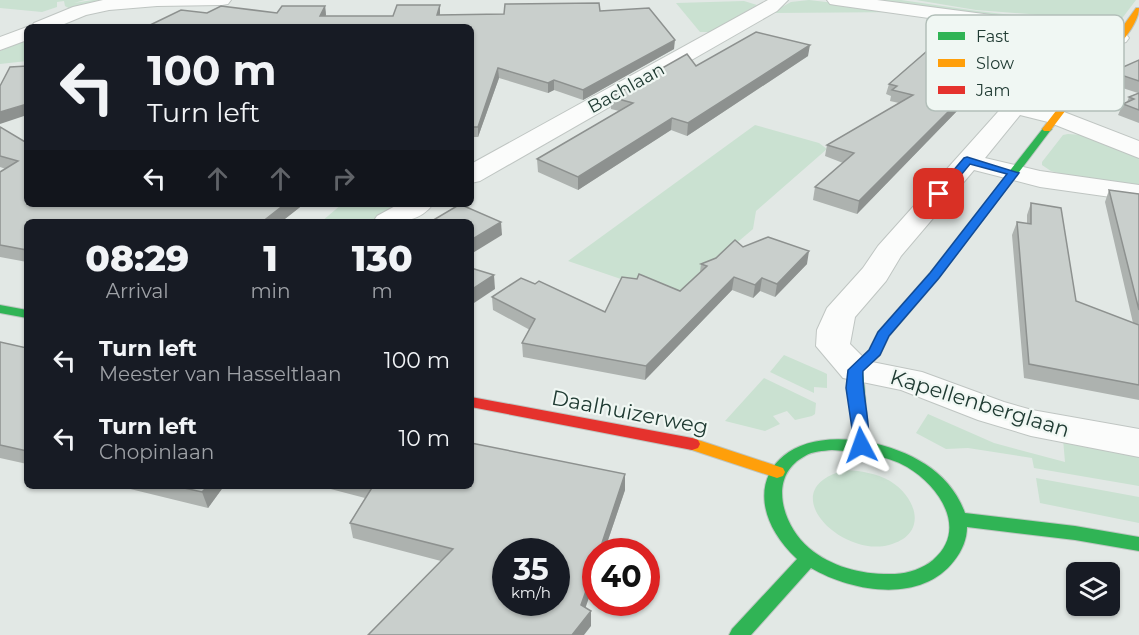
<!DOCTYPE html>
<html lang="en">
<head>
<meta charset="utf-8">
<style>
  body { margin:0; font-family:Montserrat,sans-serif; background:#242831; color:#f1f3f6; height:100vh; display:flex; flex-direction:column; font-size:22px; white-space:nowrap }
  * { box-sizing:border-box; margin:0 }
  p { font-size:20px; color:#9ea1a6 }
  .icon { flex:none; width:33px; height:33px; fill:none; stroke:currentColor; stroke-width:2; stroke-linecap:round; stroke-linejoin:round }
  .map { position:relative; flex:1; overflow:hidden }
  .sheet { position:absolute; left:24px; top:219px; width:450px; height:270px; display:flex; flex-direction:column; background:#171b24; border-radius:9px; box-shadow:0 2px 4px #0004 }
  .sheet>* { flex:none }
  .hud { position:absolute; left:24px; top:24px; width:450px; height:183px; border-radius:9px; box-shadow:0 2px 4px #0004; background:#171b24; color:#f1f3f6; overflow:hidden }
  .fabs { position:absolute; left:1066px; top:562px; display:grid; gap:12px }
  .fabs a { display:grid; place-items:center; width:54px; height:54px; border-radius:9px; background:#171b24; box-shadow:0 2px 4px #0004; font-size:30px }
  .speed { position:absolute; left:492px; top:538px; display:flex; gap:12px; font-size:30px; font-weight:700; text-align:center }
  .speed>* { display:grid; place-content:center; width:78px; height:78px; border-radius:50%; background:#171b24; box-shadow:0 2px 4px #0004; line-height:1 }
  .speed small { font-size:15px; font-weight:400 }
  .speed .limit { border:9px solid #d22; background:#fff; color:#111 }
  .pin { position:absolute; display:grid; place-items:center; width:51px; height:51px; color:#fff; margin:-26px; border-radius:12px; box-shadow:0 3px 9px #0006 }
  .me { position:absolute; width:66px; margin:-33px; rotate:356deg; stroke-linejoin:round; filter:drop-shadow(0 0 4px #0008) }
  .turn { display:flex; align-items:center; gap:21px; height:126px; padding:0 24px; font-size:27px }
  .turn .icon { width:78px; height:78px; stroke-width:2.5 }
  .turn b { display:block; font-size:42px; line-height:51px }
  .lanes { display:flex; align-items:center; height:57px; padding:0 24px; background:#0003; justify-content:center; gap:30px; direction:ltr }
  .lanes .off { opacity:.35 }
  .eta { display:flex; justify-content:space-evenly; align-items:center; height:102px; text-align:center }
  .eta b { font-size:36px; font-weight:800; line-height:42px }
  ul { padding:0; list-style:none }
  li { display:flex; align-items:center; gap:18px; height:78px; padding:0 24px }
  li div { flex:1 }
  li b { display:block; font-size:22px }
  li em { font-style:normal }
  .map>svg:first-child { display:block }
  .green { fill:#cae1d1 }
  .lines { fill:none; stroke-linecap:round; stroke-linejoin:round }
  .street-casing { stroke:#bfc5c2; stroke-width:2 }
  .fast-casing { stroke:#bec6c2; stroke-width:2 }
  .slow-casing { stroke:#bec6c2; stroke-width:2 }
  .jam-casing { stroke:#bec6c2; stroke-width:2 }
  .street { fill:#fbfcfb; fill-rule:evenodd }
  .fast { fill:#30b455; fill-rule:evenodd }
  .slow { fill:#ff9f0a; fill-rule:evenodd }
  .jam { fill:#e5322d; fill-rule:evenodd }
  .wall { fill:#adb2af }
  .shaded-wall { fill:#8d918f }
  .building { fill:#c9cfcc; stroke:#8d918f; stroke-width:1.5; fill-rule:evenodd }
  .route { fill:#1a73e8; stroke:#114b97; stroke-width:1.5 }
  .labels { text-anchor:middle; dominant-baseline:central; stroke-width:4.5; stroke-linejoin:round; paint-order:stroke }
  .far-street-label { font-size:18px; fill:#203b33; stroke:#f0f7f3 }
  .street-label { font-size:21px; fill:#203b33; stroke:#f0f7f3 }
  .key { fill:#f0f7f3; stroke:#b2bfb9; stroke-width:1.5 }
  .key-label { font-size:16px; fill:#203b33 }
</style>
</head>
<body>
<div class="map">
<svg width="1139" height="635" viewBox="0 0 1139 635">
  <rect width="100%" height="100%" fill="#e2e8e5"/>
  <g class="green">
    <path d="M0,0H85L74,3L93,0H130L70,9L65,6L64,1L57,2V7L42,12L0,8Z"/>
    <path d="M809,0L912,12L771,13L791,2Z"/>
    <path d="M856,0H901L977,11L1116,27L1106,31Z"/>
    <path d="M916,0H1136L1117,25L1029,14L976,10Z"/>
    <path d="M744,1L757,5L710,32H700L676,3Z"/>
    <path d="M27,40V61L0,64V51Z"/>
    <path d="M755,125L819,143L827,149L756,211L753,229L678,293H662L568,261Z"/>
    <path d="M1068,134L1082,135L1139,155V188L1067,177L1066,175L1051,171L1042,165V162L1063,135Z"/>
    <path d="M342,204H395L394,206L398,207L371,222H321Z"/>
    <path d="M784,355L823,372L827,374V388L814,387V393L770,372Z"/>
    <path d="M764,378L816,403L815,414L812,416L795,420L787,411L773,416L780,424L765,431L725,421Z"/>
    <path d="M928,414L994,443L1065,462L1063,439L1139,454V486L1034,468L1032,458L968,448L946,449L916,433Z"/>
    <path d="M846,470C861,471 876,473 890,481C918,498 928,535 889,545C840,558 771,488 846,470Z"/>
    <path d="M1036,478L1139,497V523L1040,503Z"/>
  </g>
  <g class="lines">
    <g class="street-casing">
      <g id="street">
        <path d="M103,0H231L228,4L222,5L157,6L109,10L86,15L57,27H31L34,23L73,7Z"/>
        <path d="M768,0H788L777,11L480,181L471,183V164Z"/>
        <path d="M827,0H877L1076,26L1081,25L1126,34L1129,38L1126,42L1119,44L1084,39L1030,104L1064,112L1139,141V158L1048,122L1020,115L985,158L1040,171L1139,185V201L1040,187L974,170L901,256L886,281L855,317L850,344L867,361L922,372L1004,402L1032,410L1139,429V457L1031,436L978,420L901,390L843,378L816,346L817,330L827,308L863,268L878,246L1065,37L836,5L830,4Z"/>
        <path d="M27,27V40L0,50V37Z"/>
        <path d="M399,204H433C419,224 395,222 373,222L377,216Z"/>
      </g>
    </g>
    <g class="fast-casing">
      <g id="fast">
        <path d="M1047,126L1052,129L1050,131L938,279L889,336L880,355L863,371L869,442C910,451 950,471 965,513L1075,526L1139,537V551L1075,540L967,527C967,539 962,551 954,561C921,604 852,592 811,568L751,635H729L732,629L797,559C734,500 767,431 853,440L849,370L869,350L878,332L930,273L1044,127ZM832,450C858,452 884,454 907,467C939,486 969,529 933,560C922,569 909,573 895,574C864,575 833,568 809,548C782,525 767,476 805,456C813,451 823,451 832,450Z"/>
        <path d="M0,305L27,310V318L0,313Z"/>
      </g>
    </g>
    <g class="slow-casing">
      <g id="slow">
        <path d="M1136,8H1139C1139,20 1126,38 1117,47C1110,54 1105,56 1100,65L1050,131H1044L1042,129L1093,63L1097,53L1111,43Z"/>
        <path d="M692,438L783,468L785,472L783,476L777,478L686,448L684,444L686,440Z"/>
      </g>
    </g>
    <g class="jam-casing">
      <path id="jam" d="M471,397L692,438L698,440L700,444L698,448L692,450L471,407Z"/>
    </g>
    <use href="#street" class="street"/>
    <use href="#fast" class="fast"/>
    <use href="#slow" class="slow"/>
    <use href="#jam" class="jam"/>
  </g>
  <g class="wall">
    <path d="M440,5V15L504,14L600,11L674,49L583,100L554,90L548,93L499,78L478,137H471V27L207,13H277L325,6L326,15L325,16H393Z"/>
    <path d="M954,32H1026L1023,43L957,111L857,214L813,200L815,187L843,163L825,156L827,145L899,103L890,101L891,96L886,94L889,84Z"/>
    <path d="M808,56L687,136L671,130L578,190L538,172L537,159L619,111L611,109V97L696,66Z"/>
    <path d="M1139,60V123L1118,115L1123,104L1127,102L1129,97L1138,93L1107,83L1112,72Z"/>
    <path d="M0,127L27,143V204H304L281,222H27V262L0,257V172L6,169L0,167Z"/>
    <path d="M1109,190L1139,194V400L1024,378L1012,235L1017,222L1027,224V215L1031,203L1076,301L1133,323L1105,202Z"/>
    <path d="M743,247L807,264L775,297L760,291L753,298L732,290L645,380L523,357L522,343L530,330L493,310L492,297L535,284L605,312L680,291L700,272L701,264Z"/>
    <path d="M0,342L27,348V464L0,458Z"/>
    <path d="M118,486H224L208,508Z"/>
    <path d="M323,486H471L625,490L604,552H596L585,608L591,626L441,561L353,538L350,523L365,498L323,487Z"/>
  </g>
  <g class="shaded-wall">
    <path d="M440,5V13L438,24L437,15Z"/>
    <path d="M325,6L326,15L321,25L320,16Z"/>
    <path d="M1026,32L1023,43L957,111L857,214L859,201Z"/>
    <path d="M675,40L674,49L583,100V90Z"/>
    <path d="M810,45L808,56L687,136L688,123Z"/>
    <path d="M498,68L499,78L478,137V127Z"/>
    <path d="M554,80V90L548,93V83Z"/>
    <path d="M27,104V115L0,124V112Z"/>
    <path d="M672,118L671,130L578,190V177Z"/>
    <path d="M285,204H304L281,222H262Z"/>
    <path d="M501,222L502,235L471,254V240Z"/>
    <path d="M809,251L807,264L775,297L777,284Z"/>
    <path d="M494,275L495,289L471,305V290Z"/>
    <path d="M734,277L732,290L645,380L646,366Z"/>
    <path d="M762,278L760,291L753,298L755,285Z"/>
    <path d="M625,474V490L604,552H599Z"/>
    <path d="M208,486H224L208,508L202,492Z"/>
    <path d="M596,563V577L581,621V605Z"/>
    <path d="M591,611V626L584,635H572Z"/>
  </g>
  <g class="building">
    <path d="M599,3L600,11L649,8L675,40L583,90L554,80L548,83L498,68L478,127H471V27H146L181,10L207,13L221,6L277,13L282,6H325L320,16H393L397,5H440L437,15L504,14L505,4Z"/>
    <path d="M956,23L1026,32L960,100L859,201L815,187L854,153L827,145L913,95L892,90L897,86L889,84L949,32H954Z"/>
    <path d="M756,32L810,45L688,123L672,118L578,177L537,159L633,103L611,97L687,54L696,66Z"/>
    <path d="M1139,60V81L1112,72Z"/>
    <path d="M27,66V104L0,112V86L10,67Z"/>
    <path d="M1139,93V110L1123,104L1134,99L1129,97Z"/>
    <path d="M0,127L27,143V204H285L262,222H27V250L0,245V172L18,161L0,156Z"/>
    <path d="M1109,190L1139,194V310Z"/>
    <path d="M1031,203L1061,208L1076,301L1139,325V385L1029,364L1017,222L1031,224Z"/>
    <path d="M457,206H464L501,222L471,240V222H430Z"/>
    <path d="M768,237L809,251L777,284L762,278L755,285L734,277L646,366L522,343L535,319L492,297L521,278L535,284L539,281L605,312L622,277L637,279L639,274L680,291L707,266L701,264L716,258L735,240L743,247Z"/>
    <path d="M471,268L494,275L471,290Z"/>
    <path d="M0,342L27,348V451L0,445Z"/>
    <path d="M471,443L625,474L599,552H596V563L581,605L591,611L572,635H368L453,549L350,523L373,486H471ZM506,552H556V603H506Z"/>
    <path d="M175,486H208L202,492Z"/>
  </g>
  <path class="route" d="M967,157L1019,173L939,278L889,336L880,355L863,371C861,393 874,434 866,449H855L846,388L848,370L869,350L878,332L930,273L1007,174L970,164L943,197H935V192L964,158Z"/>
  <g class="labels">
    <g class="far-street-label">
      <text transform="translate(626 88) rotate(-29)">Bachlaan</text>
    </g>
    <g class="street-label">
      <text transform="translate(980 403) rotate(17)">Kapellenberglaan</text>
      <text transform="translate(630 412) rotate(11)">Daalhuizerweg</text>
    </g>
  </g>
  <rect x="926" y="15" width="198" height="96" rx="9" class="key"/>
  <rect x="938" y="32" width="27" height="8" fill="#30b455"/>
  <rect x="938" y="59" width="27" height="8" fill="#ff9f0a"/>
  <rect x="938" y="86" width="27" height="8" fill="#e5322d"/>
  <g class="key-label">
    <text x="976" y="42">Fast</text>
    <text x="976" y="69">Slow</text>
    <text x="976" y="96">Jam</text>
  </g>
</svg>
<div class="fabs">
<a><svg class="icon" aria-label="layers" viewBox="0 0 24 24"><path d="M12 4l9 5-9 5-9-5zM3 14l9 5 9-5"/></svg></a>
</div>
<div class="speed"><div>35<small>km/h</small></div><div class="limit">40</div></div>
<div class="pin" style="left:939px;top:194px;background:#d93025"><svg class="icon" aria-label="arrive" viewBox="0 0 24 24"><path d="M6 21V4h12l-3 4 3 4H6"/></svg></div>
<svg class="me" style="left:861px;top:445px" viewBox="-20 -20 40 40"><path d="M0-17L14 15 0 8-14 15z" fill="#1a73e8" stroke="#fff" stroke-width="4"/></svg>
<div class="hud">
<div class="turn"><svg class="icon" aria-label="left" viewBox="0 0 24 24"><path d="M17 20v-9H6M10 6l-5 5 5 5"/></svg><div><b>100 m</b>Turn left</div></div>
<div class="lanes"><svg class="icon" aria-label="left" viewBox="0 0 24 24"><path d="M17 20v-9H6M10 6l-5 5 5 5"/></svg><svg class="icon off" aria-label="ahead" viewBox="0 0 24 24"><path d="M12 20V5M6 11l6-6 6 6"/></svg><svg class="icon off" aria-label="ahead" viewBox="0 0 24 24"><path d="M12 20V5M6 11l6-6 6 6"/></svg><svg class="icon off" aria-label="right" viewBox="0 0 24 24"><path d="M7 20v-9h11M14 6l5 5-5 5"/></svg></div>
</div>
<section class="sheet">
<div class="eta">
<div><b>08:29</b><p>Arrival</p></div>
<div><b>1</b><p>min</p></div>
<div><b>130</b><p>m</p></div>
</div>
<ul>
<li><svg class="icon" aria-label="left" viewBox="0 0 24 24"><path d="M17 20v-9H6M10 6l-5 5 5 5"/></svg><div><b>Turn left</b><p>Meester van Hasseltlaan</p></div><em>100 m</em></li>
<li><svg class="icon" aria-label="left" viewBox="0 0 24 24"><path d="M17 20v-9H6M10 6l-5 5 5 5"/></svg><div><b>Turn left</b><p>Chopinlaan</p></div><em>10 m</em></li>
</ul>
</section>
</div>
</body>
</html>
